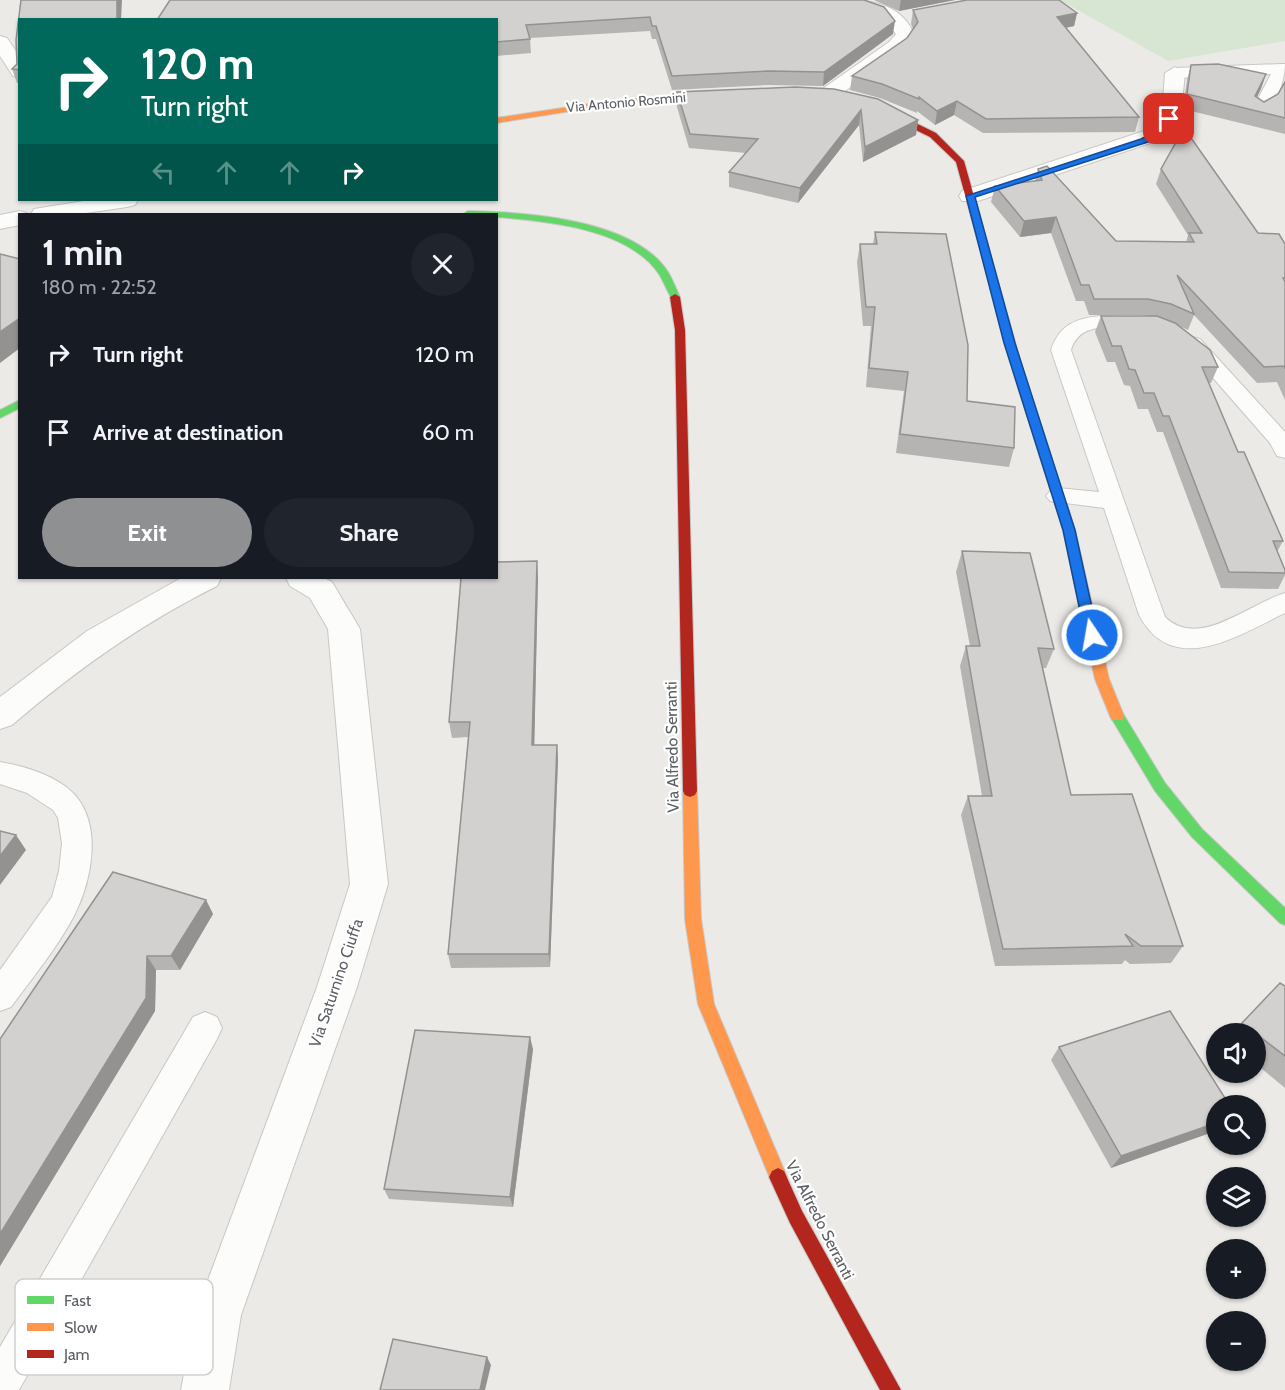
<!DOCTYPE html>
<html lang="en">
<head>
<meta charset="utf-8">
<style>
  body { margin:0; font-family:Cabin,sans-serif; background:#20242c; color:#f1f3f6; height:100vh; display:flex; flex-direction:column; font-size:22px; white-space:nowrap }
  * { box-sizing:border-box; margin:0 }
  p { font-size:20px; color:#9ea1a6 }
  .icon { flex:none; width:33px; height:33px; fill:none; stroke:currentColor; stroke-width:2; stroke-linecap:round; stroke-linejoin:round }
  .map { position:relative; flex:1; overflow:hidden }
  .drawer { position:absolute; left:18px; top:213px; width:480px; height:366px; display:flex; flex-direction:column; background:#171b24; border-radius:0px; box-shadow:0 2px 4px #0004 }
  .drawer>* { flex:none }
  .guide { position:absolute; left:18px; top:18px; width:480px; height:183px; border-radius:0px; box-shadow:0 2px 4px #0004; background:#00695c; color:#fff; overflow:hidden }
  .tools { position:absolute; left:1206px; top:1023px; display:grid; gap:12px }
  .tools a { display:grid; place-items:center; width:60px; height:60px; border-radius:50%; background:#171b24; box-shadow:0 2px 4px #0004; font-size:30px }
  .pin { position:absolute; display:grid; place-items:center; width:51px; height:51px; color:#fff; margin:-26px; border-radius:12px; box-shadow:0 3px 9px #0006 }
  .me { position:absolute; width:66px; margin:-33px; rotate:348deg; stroke-linejoin:round; filter:drop-shadow(0 0 4px #0008) }
  .turn { display:flex; align-items:center; gap:21px; height:126px; padding:0 24px; font-size:27px }
  .turn .icon { width:78px; height:78px; stroke-width:2.5 }
  .turn b { display:block; font-size:42px; line-height:51px }
  .lanes { display:flex; align-items:center; height:57px; padding:0 24px; background:#0003; justify-content:center; gap:30px; direction:ltr }
  .lanes .off { opacity:.35 }
  .round { display:grid; place-items:center; flex:none; width:63px; height:63px; border-radius:32px; background:#20242c }
  .headline { display:flex; align-items:center; justify-content:space-between; height:102px; padding:0 24px }
  h1 { font-size:36px; font-weight:700; line-height:45px }
  .action { display:flex; gap:12px; margin-top:auto; padding:12px 24px }
  .action a { flex:1; height:69px; border-radius:36px; background:#8e9092; color:#fff; font-size:24px; font-weight:700; line-height:69px; text-align:center }
  .action a+a { background:#20242c; color:#f1f3f6 }
  ul { padding:0; list-style:none }
  li { display:flex; align-items:center; gap:18px; height:78px; padding:0 24px }
  li div { flex:1 }
  li b { display:block; font-size:22px }
  li em { font-style:normal }
  .map>svg:first-child { display:block }
  .green { fill:#d6e6d2 }
  .lines { fill:none; stroke-linecap:round; stroke-linejoin:round }
  .lane-casing { stroke:#c8c7c7; stroke-width:2 }
  .street-casing { stroke:#c8c7c7; stroke-width:2 }
  .fast-casing { stroke:#c7c7c7; stroke-width:2 }
  .slow-casing { stroke:#c7c7c7; stroke-width:2 }
  .jam-casing { stroke:#c7c7c7; stroke-width:2 }
  .lane { fill:#fcfcfb; fill-rule:evenodd }
  .street { fill:#fcfcfb; fill-rule:evenodd }
  .fast { fill:#63d668; fill-rule:evenodd }
  .slow { fill:#ff974d; fill-rule:evenodd }
  .jam { fill:#b3261e; fill-rule:evenodd }
  .wall { fill:#b5b4b2 }
  .shaded-wall { fill:#949291 }
  .building { fill:#d3d1cf; stroke:#949291; stroke-width:1.5 }
  .route { fill:#1a73e8; stroke:#114b97; stroke-width:1.5 }
  .labels { text-anchor:middle; dominant-baseline:central; stroke-width:4.5; stroke-linejoin:round; paint-order:stroke }
  .far-street-label { font-size:14px; fill:#5c6064; stroke:#fff }
  .street-label { font-size:16px; fill:#5c6064; stroke:#fff }
  .key { fill:#fff; stroke:#cecfd0; stroke-width:1.5 }
  .key-label { font-size:16px; fill:#5c6064 }
</style>
</head>
<body>
<div class="map">
<svg width="1285" height="1390" viewBox="0 0 1285 1390">
  <rect width="100%" height="100%" fill="#eceae6"/>
  <path class="green" d="M1060,0H1285V41L1168,61Z"/>
  <g class="lines">
    <g class="lane-casing">
      <g id="lane">
        <path d="M1281,64H1285C1285,79 1276,111 1260,115L1252,110L1271,74L1175,78L1167,73L1175,68Z"/>
        <path d="M1101,316L1142,319L1145,323L1142,327L1135,329C1110,328 1080,321 1071,350L1165,617C1199,650 1248,604 1285,593V613C1239,635 1173,679 1139,615L1104,508L1050,501L1046,496L1050,491L1058,488L1099,492L1051,350C1059,325 1076,318 1101,316Z"/>
        <path d="M1193,337L1200,339L1285,432V458L1277,456L1270,443L1186,347L1183,343L1186,339Z"/>
        <path d="M0,762C24,766 53,775 71,791C104,822 92,881 74,916C57,948 33,977 11,1007L0,1011V970L52,897L59,871L62,843L58,818L53,810L27,793L0,784Z"/>
        <path d="M205,1012L217,1017L222,1028L217,1039L19,1390H0V1347L193,1017Z"/>
      </g>
    </g>
    <g class="street-casing">
      <g id="street">
        <path d="M839,0C870,0 900,2 914,34L903,50L835,98L828,100L818,94L821,90L889,42L896,34L883,18L842,4Z"/>
        <path d="M0,36L7,38L20,57V78L13,76L0,56Z"/>
        <path d="M1175,67L1185,73C1182,99 1183,121 1162,139L978,201H962L959,196L962,191L1147,130C1165,116 1163,94 1165,73Z"/>
        <path d="M90,200H138L135,205L127,207L79,214H31L34,209Z"/>
        <path d="M20,211L29,214H20V225L0,229V215Z"/>
        <path d="M181,578H221L217,586C142,623 75,671 12,725L0,729V697L87,631Z"/>
        <path d="M286,578H324L332,582L360,629L388,884L357,987L241,1315L229,1390H181L195,1315L317,987L350,884L328,629L310,598L290,586Z"/>
      </g>
    </g>
    <g class="fast-casing">
      <g id="fast">
        <path d="M468,211C525,212 634,219 668,272C673,280 676,289 680,297L672,299C667,291 664,282 659,274C628,228 546,221 496,217V214H463Z"/>
        <path d="M20,400V408L0,418V410Z"/>
        <path d="M1117,711L1122,712L1165,783L1202,829L1285,908V925L1280,923L1192,837L1155,791L1110,716L1112,712Z"/>
      </g>
    </g>
    <g class="slow-casing">
      <g id="slow">
        <path d="M722,93L726,95L725,97L609,105L496,123V118L609,101Z"/>
        <path d="M1021,378L1026,381L1075,530L1109,679L1124,716L1122,720H1112L1110,716L1095,679L1063,530L1016,381Z"/>
        <path d="M690,785L695,787L697,791L701,919L714,1004L787,1177L784,1183L778,1186L772,1183L698,1004L685,919L683,791L685,787Z"/>
      </g>
    </g>
    <g class="jam-casing">
      <g id="jam">
        <path d="M873,105H879L936,133L964,161L1026,381L1025,383L1021,384L1016,381L956,162L930,137L873,109Z"/>
        <path d="M675,294L680,297L685,330L697,791L695,795L690,797L685,795L683,791L675,330L670,297Z"/>
        <path d="M778,1168L784,1171L802,1211L901,1390H880L790,1223L769,1177L772,1171Z"/>
      </g>
    </g>
    <use href="#lane" class="lane"/>
    <use href="#street" class="street"/>
    <use href="#fast" class="fast"/>
    <use href="#slow" class="slow"/>
    <use href="#jam" class="jam"/>
  </g>
  <g class="wall">
    <path d="M864,0L893,34L823,86L768,85L672,90L656,39H652L650,31L530,38L531,53L496,56V20H157Z"/>
    <path d="M874,0H955L899,11Z"/>
    <path d="M913,10L1077,13L1074,26L1066,28L1139,117L1135,132L983,133L954,115L935,125L917,111V113L880,98L850,90L852,76L907,38L913,29L911,24Z"/>
    <path d="M20,20V83H17L12,69L17,64Z"/>
    <path d="M1191,65L1266,74L1257,97L1264,102L1278,94L1285,82V134L1183,109L1187,80Z"/>
    <path d="M795,87L918,120L916,135L863,162L859,125L798,203L729,187V172L746,153L689,148L677,107V92Z"/>
    <path d="M1038,169L1116,241L1186,242L1188,235L1156,184L1161,169L1258,233L1285,244V400L1277,382L1257,383L1194,315L1188,330L1177,325L1218,367L1211,383H1209L1238,452L1283,541L1277,552L1285,570V575L1278,589L1221,588L1163,432H1157L1148,409H1138L1130,386L1124,385L1115,362H1107L1095,332L1101,316H1149L1142,315H1089L1084,301H1076L1051,233L1020,237L991,202L995,186L1035,181Z"/>
    <path d="M875,232L967,401L1014,448L1009,467L896,453L904,391L866,387L871,326H863L857,262L860,244H873Z"/>
    <path d="M962,551L1054,649L1046,668H1043L1071,795L1183,946L1171,963L1130,964L1125,960L1122,964L995,966L961,815L968,796H982L960,666L966,646H970L956,572Z"/>
    <path d="M538,577L534,745H557L558,760L550,967L451,968L448,954L468,737L452,738L449,722Z"/>
    <path d="M206,900L213,914L180,970H156L155,1011L0,1266V1039Z"/>
    <path d="M1285,986V1088L1256,1064V1034H1233L1242,1023Z"/>
    <path d="M1059,1047L1230,1106L1111,1168L1051,1060Z"/>
    <path d="M533,1049L513,1207L389,1199L384,1189Z"/>
  </g>
  <g class="shaded-wall">
    <path d="M117,0H122L121,20H117Z"/>
    <path d="M901,0H955L899,11Z"/>
    <path d="M1077,13L1074,26L1054,30L1057,17Z"/>
    <path d="M895,21L893,34L823,86L824,72Z"/>
    <path d="M1266,74L1261,89L1250,111L1255,96Z"/>
    <path d="M957,101L954,115L935,125L937,111Z"/>
    <path d="M861,110L859,125L798,203L800,188Z"/>
    <path d="M918,120L916,135L863,162L865,147Z"/>
    <path d="M1056,217L1051,233L1020,237L1024,221Z"/>
    <path d="M20,318V348L0,363V332Z"/>
    <path d="M537,561L538,577L534,760L532,745Z"/>
    <path d="M557,745L558,760L550,967L549,954Z"/>
    <path d="M16,835L26,850L0,885V856Z"/>
    <path d="M206,900L213,914L180,970L171,956Z"/>
    <path d="M147,956L156,970L155,1011L0,1266V1234Z"/>
    <path d="M530,1037L533,1049L513,1207L510,1197Z"/>
    <path d="M1216,1123V1131L1111,1168L1121,1156Z"/>
    <path d="M487,1357L491,1365L485,1390H480Z"/>
  </g>
  <g class="building">
    <path d="M21,0H117V20H20V70L12,69L17,64L16,40Z"/>
    <path d="M170,0H864L884,7L895,21L824,72L769,71L672,76L656,26H652L650,17L526,25L530,39L496,42V20H157Z"/>
    <path d="M967,0H1059L1077,13L1057,17L1139,117L986,119L957,101L937,111L919,97V99L882,84L852,76L907,38L918,22L913,10Z"/>
    <path d="M1218,64L1266,74L1255,96L1264,102L1278,94L1285,82V118L1187,94L1191,65Z"/>
    <path d="M795,87L834,89L878,99L918,120L865,147L861,110L800,188L729,172L758,139L690,134L677,92Z"/>
    <path d="M1184,128L1258,233L1279,234L1285,244V278H1283L1285,282V369L1284,366L1264,367L1177,275L1194,314L1171,304L1148,299H1094L1089,285H1081L1056,217L1024,221L995,186L1042,180L1038,169L1047,166L1116,241L1194,242L1189,233H1202L1161,169Z"/>
    <path d="M875,232L946,234L968,345L967,401L1015,407L1014,448L900,434L908,372L869,368L875,307H866L860,244H877Z"/>
    <path d="M0,254L20,259V318L0,332Z"/>
    <path d="M1101,316H1157L1175,323L1210,350L1218,367H1202L1238,452H1244L1283,541H1273L1285,570V573L1229,572L1169,416H1163L1154,393H1144L1135,370L1129,369L1121,346H1112Z"/>
    <path d="M962,551L1030,553L1054,649L1038,648L1071,795L1132,794L1183,946H1141L1125,934L1133,946L1003,949L968,796H992L966,646H980Z"/>
    <path d="M537,561L532,745H557L549,954H448L470,722H449L461,578H496V562Z"/>
    <path d="M0,831L16,835L0,856Z"/>
    <path d="M113,872L206,900L171,956H147L146,998L0,1234V1039Z"/>
    <path d="M1280,983L1285,986V1056L1242,1023Z"/>
    <path d="M1170,1011L1230,1106H1216V1123L1121,1156L1059,1047Z"/>
    <path d="M415,1030L530,1037L510,1197L384,1189Z"/>
    <path d="M393,1339L487,1357L480,1390H380Z"/>
  </g>
  <path class="route" d="M1169,116L1173,119L1166,133L1148,142L975,197L1015,343L1075,530L1098,635L1092,640L1085,635L1063,530L1004,343L966,196L1141,139L1159,130Z"/>
  <g class="labels">
    <g class="far-street-label">
      <text transform="translate(626 102) rotate(-5)">Via Antonio Rosmini</text>
    </g>
    <g class="street-label">
      <text transform="translate(672 747) rotate(-91)">Via Alfredo Serranti</text>
      <text transform="translate(336 983) rotate(-71)">Via Saturnino Ciuffa</text>
      <text transform="translate(820 1220) rotate(63)">Via Alfredo Serranti</text>
    </g>
  </g>
  <rect x="15" y="1279" width="198" height="96" rx="9" class="key"/>
  <rect x="27" y="1296" width="27" height="8" fill="#63d668"/>
  <rect x="27" y="1323" width="27" height="8" fill="#ff974d"/>
  <rect x="27" y="1350" width="27" height="8" fill="#b3261e"/>
  <g class="key-label">
    <text x="64" y="1306">Fast</text>
    <text x="64" y="1333">Slow</text>
    <text x="64" y="1360">Jam</text>
  </g>
</svg>
<div class="tools">
<a><svg class="icon" aria-label="sound" viewBox="0 0 24 24"><path d="M4 9h4l5-4v14l-5-4H4zM17 9q2 3 0 6"/></svg></a>
<a><svg class="icon" aria-label="search" viewBox="0 0 24 24"><circle cx="10" cy="10" r="6"/><path d="M15 15l6 6"/></svg></a>
<a><svg class="icon" aria-label="layers" viewBox="0 0 24 24"><path d="M12 4l9 5-9 5-9-5zM3 14l9 5 9-5"/></svg></a>
<a>+</a>
<a>−</a>
</div>
<div class="pin" style="left:1169px;top:119px;background:#d93025"><svg class="icon" aria-label="arrive" viewBox="0 0 24 24"><path d="M6 21V4h12l-3 4 3 4H6"/></svg></div>
<svg class="me" style="left:1092px;top:635px" viewBox="-20 -20 40 40"><circle r="17" fill="#1a73e8" stroke="#fff" stroke-width="3"/><path d="M0-11L8 9 0 5-8 9z" fill="#fff"/></svg>
<div class="guide">
<div class="turn"><svg class="icon" aria-label="right" viewBox="0 0 24 24"><path d="M7 20v-9h11M14 6l5 5-5 5"/></svg><div><b>120 m</b>Turn right</div></div>
<div class="lanes"><svg class="icon off" aria-label="left" viewBox="0 0 24 24"><path d="M17 20v-9H6M10 6l-5 5 5 5"/></svg><svg class="icon off" aria-label="ahead" viewBox="0 0 24 24"><path d="M12 20V5M6 11l6-6 6 6"/></svg><svg class="icon off" aria-label="ahead" viewBox="0 0 24 24"><path d="M12 20V5M6 11l6-6 6 6"/></svg><svg class="icon" aria-label="right" viewBox="0 0 24 24"><path d="M7 20v-9h11M14 6l5 5-5 5"/></svg></div>
</div>
<section class="drawer">
<div class="headline"><div><h1>1 min</h1><p>180 m · 22:52</p></div><a class="round"><svg class="icon" aria-label="close" viewBox="0 0 24 24"><path d="M6 6l12 12M18 6L6 18"/></svg></a></div>
<ul>
<li><svg class="icon" aria-label="right" viewBox="0 0 24 24"><path d="M7 20v-9h11M14 6l5 5-5 5"/></svg><div><b>Turn right</b></div><em>120 m</em></li>
<li><svg class="icon" aria-label="arrive" viewBox="0 0 24 24"><path d="M6 21V4h12l-3 4 3 4H6"/></svg><div><b>Arrive at destination</b></div><em>60 m</em></li>
</ul>
<div class="action"><a>Exit</a><a>Share</a></div>
</section>
</div>
</body>
</html>
